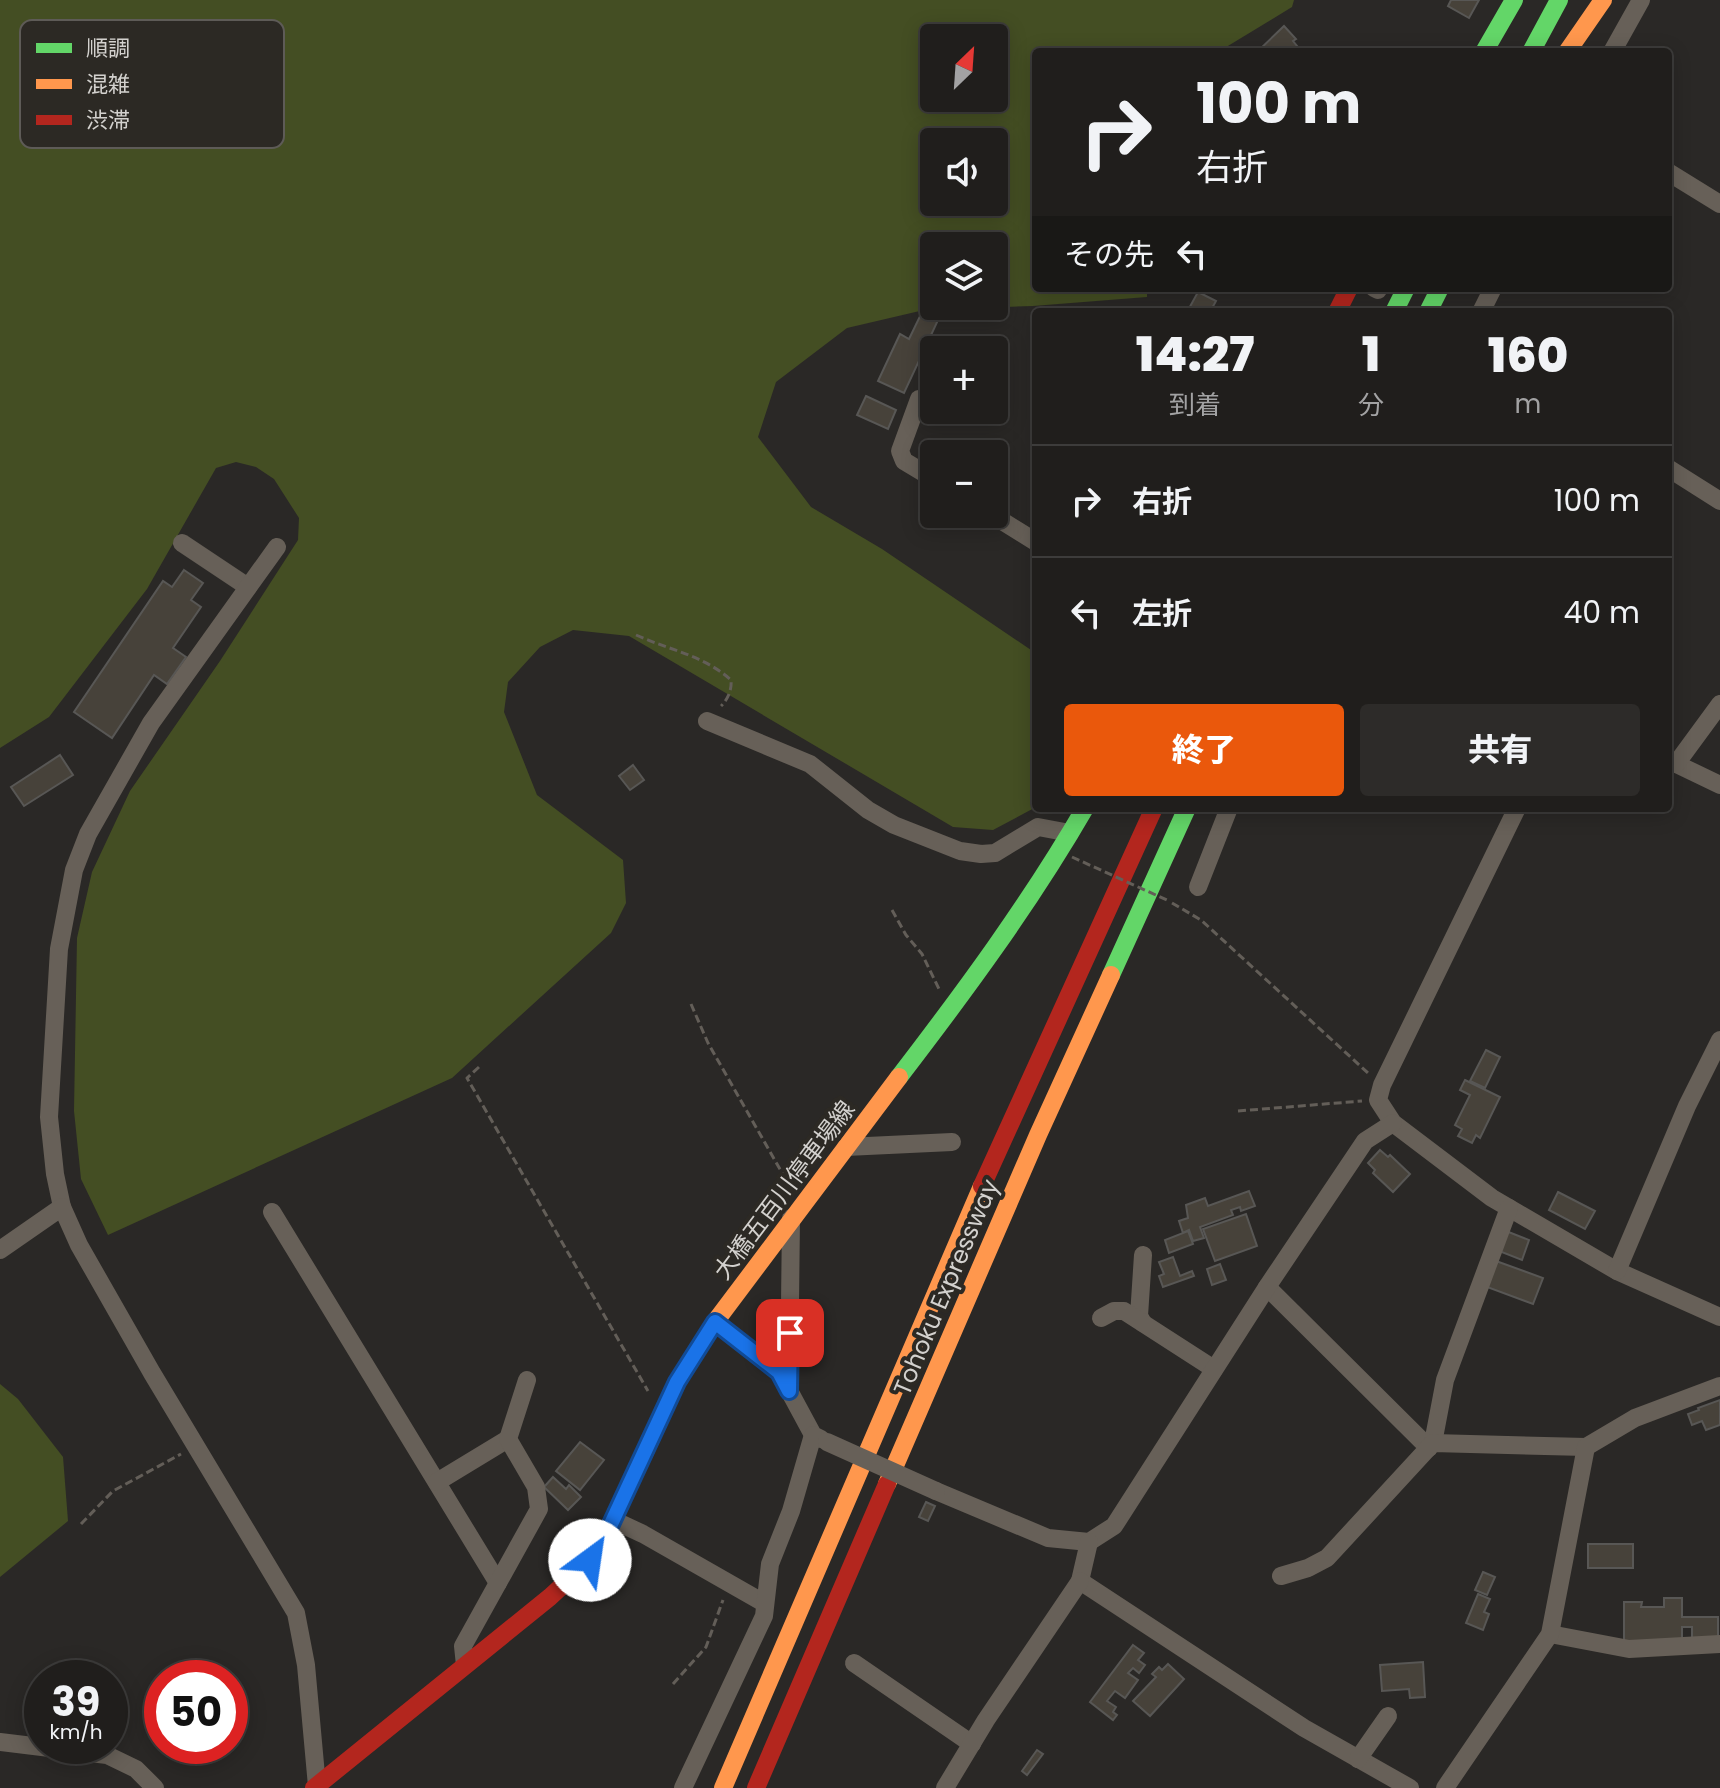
<!DOCTYPE html>
<html lang="ja">
<head>
<meta charset="utf-8">
<style>
  body { margin:0; font-family:Poppins,"Noto Sans JP",sans-serif; background:#2d2b29; color:#f1f3f6; height:100vh; display:flex; flex-direction:column; font-size:30px; white-space:nowrap }
  * { box-sizing:border-box; margin:0 }
  p { font-size:26px; color:#a2a2a3 }
  .icon { flex:none; width:44px; height:44px; fill:none; stroke:currentColor; stroke-width:2; stroke-linecap:round; stroke-linejoin:round }
  .map { position:relative; flex:1; overflow:hidden }
  .details { position:absolute; left:1032px; top:308px; width:640px; height:504px; display:flex; flex-direction:column; background:#201e1c; border-radius:8px; box-shadow:0 4px 20px #0003,0 0 0 2px #3d3c3b }
  .details>* { flex:none }
  .top-card { position:absolute; left:1032px; top:48px; width:640px; height:244px; border-radius:8px; box-shadow:0 4px 20px #0003,0 0 0 2px #3d3c3b; background:#201e1c; color:#f1f3f6; overflow:hidden }
  .needle { width:52px; rotate:25deg }
  .tools { position:absolute; left:920px; top:24px; display:grid; gap:16px }
  .tools a { display:grid; place-items:center; width:88px; height:88px; border-radius:8px; background:#201e1c; box-shadow:0 4px 20px #0003,0 0 0 2px #3d3c3b; font-size:40px }
  .speed { position:absolute; left:24px; top:1660px; display:flex; gap:16px; font-size:40px; font-weight:700; text-align:center }
  .speed>* { display:grid; place-content:center; width:104px; height:104px; border-radius:50%; background:#201e1c; box-shadow:0 4px 20px #0003,0 0 0 2px #3d3c3b; line-height:1 }
  .speed small { font-size:20px; font-weight:400 }
  .speed .limit { border:12px solid #d22; background:#fff; color:#111 }
  .pin { position:absolute; display:grid; place-items:center; width:68px; height:68px; color:#fff; margin:-34px; border-radius:16px; box-shadow:0 4px 12px #0006 }
  .me { position:absolute; width:88px; margin:-44px; rotate:31deg; stroke-linejoin:round; filter:drop-shadow(0 0 6px #0008) }
  .turn { display:flex; align-items:center; gap:28px; height:168px; padding:0 32px; font-size:36px }
  .turn .icon { width:104px; height:104px; stroke-width:2.5 }
  .turn b { display:block; font-size:56px; line-height:68px }
  .then { display:flex; align-items:center; height:76px; padding:0 32px; background:#0003; gap:16px; font-size:30px }
  .eta { display:flex; justify-content:space-evenly; align-items:center; height:136px; text-align:center }
  .eta b { font-size:48px; font-weight:800; line-height:56px }
  .action { display:flex; gap:16px; margin-top:auto; padding:16px 32px }
  .action a { flex:1; height:92px; border-radius:8px; background:#ea580c; color:#fff; font-size:32px; font-weight:800; line-height:92px; text-align:center }
  .action a+a { background:#2d2b29; color:#f1f3f6 }
  ul { padding:0; list-style:none }
  li { display:flex; align-items:center; gap:24px; height:112px; padding:0 32px; border-top:2px solid #3d3c3b }
  li div { flex:1 }
  li b { display:block; font-size:30px }
  li em { font-style:normal }
  .map>svg:first-child { display:block }
  .green { fill:#444e23; fill-rule:evenodd }
  .building { fill:#47423a; stroke:#585755; stroke-width:2 }
  .lines { fill:none; stroke-linecap:round; stroke-linejoin:round }
  .path { stroke:#635e58; stroke-width:3; stroke-dasharray:8 4; stroke-linecap:butt }
  .street { stroke:#676058; stroke-width:18 }
  .fast { stroke:#63d668; stroke-width:18 }
  .slow { stroke:#ff974d; stroke-width:18 }
  .jam { stroke:#b3261e; stroke-width:18 }
  .path-bridge { stroke:#635e58; stroke-width:3; stroke-dasharray:8 4; stroke-linecap:butt }
  .street-bridge { stroke:#676058; stroke-width:18 }
  .route-casing { stroke:#114b97; stroke-width:20 }
  .route { stroke:#1a73e8; stroke-width:14 }
  .labels { text-anchor:middle; dominant-baseline:central; stroke-width:8; stroke-linejoin:round; paint-order:stroke }
  .street-label { font-size:24px; fill:#d3d1ce; stroke:#2c2924 }
  .key { fill:#2c2924; stroke:#5e5b57; stroke-width:2 }
  .key-label { font-size:22px; fill:#d3d1ce }
</style>
</head>
<body>
<div class="map">
<svg width="1720" height="1788" viewBox="0 0 1720 1788">
  <rect width="100%" height="100%" fill="#2a2826"/>
  <g class="green">
    <path d="M0,0H1294L1292,7L1218,52H1036V288H1147V297L1033,306L924,310L847,328L776,382L758,437L811,507L882,549L1031,650L1036,660V807L993,830L953,827L629,636L573,630L540,647L508,682L504,712L537,795L623,860L626,903L611,933L452,1078L108,1235L81,1179L74,1111L77,938L92,872L130,791L220,661L298,540L299,518L274,479L256,467L236,462L216,468L147,589L49,717L0,748ZM934,38H994V98H934ZM934,142H994V202H934ZM934,246H994V306H934Z"/>
    <path d="M0,1384L18,1399L63,1457L68,1521L0,1577Z"/>
  </g>
  <g class="building">
    <path d="M1451,0H1479L1469,18L1448,6Z"/>
    <path d="M1284,26L1296,39L1293,41L1297,46L1291,52H1257Z"/>
    <path d="M1198,292L1216,301L1210,312H1187Z"/>
    <path d="M923,310L939,318L904,393L878,381L900,334L909,339Z"/>
    <path d="M866,396L896,410L888,429L857,415Z"/>
    <path d="M184,570L203,583L191,600L201,607L173,648L186,657L167,684L154,675L112,738L74,712L163,581L172,587Z"/>
    <path d="M60,755L73,775L24,806L11,787Z"/>
    <path d="M633,765L644,780L630,790L619,776Z"/>
    <path d="M1486,1050L1500,1057L1485,1088L1470,1081Z"/>
    <path d="M1465,1080L1500,1097L1480,1138L1476,1135L1472,1143L1458,1136L1462,1129L1455,1125L1470,1095L1460,1090Z"/>
    <path d="M1380,1150L1388,1157L1390,1155L1410,1174L1393,1192L1373,1173L1375,1170L1368,1163Z"/>
    <path d="M1249,1191L1255,1206L1241,1211L1240,1207L1231,1210L1233,1215L1200,1227L1204,1238L1193,1241L1189,1230L1183,1233L1179,1221L1188,1218L1186,1205L1205,1198L1208,1206Z"/>
    <path d="M1558,1192L1595,1211L1585,1229L1549,1210Z"/>
    <path d="M1246,1214L1257,1246L1215,1261L1203,1229Z"/>
    <path d="M1188,1231L1193,1244L1169,1253L1165,1240Z"/>
    <path d="M1506,1231L1529,1240L1522,1260L1499,1251Z"/>
    <path d="M1173,1257L1180,1276L1192,1271L1194,1276L1163,1287L1159,1276L1164,1274L1159,1262Z"/>
    <path d="M1496,1261L1543,1278L1533,1304L1487,1287Z"/>
    <path d="M1220,1264L1226,1280L1212,1285L1207,1269Z"/>
    <path d="M1720,1400V1425L1706,1430L1702,1421L1692,1425L1688,1414L1699,1410L1698,1408Z"/>
    <path d="M580,1442L604,1460L580,1490L556,1471Z"/>
    <path d="M553,1477L566,1489L569,1485L581,1497L568,1510L544,1487Z"/>
    <path d="M926,1502L935,1506L928,1521L919,1517Z"/>
    <rect x="1588" y="1544" width="45" height="24"/>
    <path d="M1483,1572L1495,1577L1487,1595L1475,1590Z"/>
    <path d="M1478,1594L1490,1599L1484,1612L1489,1614L1483,1630L1466,1623Z"/>
    <path d="M1664,1598H1682V1617H1718V1639H1692V1627H1682V1642H1624V1602H1642L1641,1607H1664Z"/>
    <path d="M1133,1645L1144,1653L1138,1660L1145,1665L1139,1673L1133,1668L1128,1673L1138,1680L1125,1698L1115,1691L1107,1701L1116,1707L1113,1712L1117,1715L1113,1720L1090,1702Z"/>
    <path d="M1423,1662L1425,1697L1410,1698L1409,1689L1382,1691L1380,1665Z"/>
    <path d="M1168,1664L1184,1679L1150,1716L1133,1701L1156,1677L1152,1674L1159,1667L1162,1670Z"/>
    <path d="M1037,1750L1043,1754L1027,1775L1022,1771Z"/>
  </g>
  <g class="lines">
    <g class="path">
      <path d="M636,635C669,650 703,655 731,680C732,690 728,699 721,706"/>
      <path d="M1172,903L1201,920L1368,1073"/>
      <path d="M892,910L906,935L922,954L939,989"/>
      <path d="M691,1004L708,1043L789,1185"/>
      <path d="M479,1067L467,1078L648,1391"/>
      <path d="M1238,1111L1362,1101"/>
      <path d="M81,1524L113,1491L181,1454"/>
      <path d="M673,1684L706,1647L723,1600"/>
    </g>
    <g class="street">
      <path d="M1612,52L1641,0"/>
      <path d="M1668,172L1720,204"/>
      <path d="M1374,288L1378,290"/>
      <path d="M1481,312L1493,288"/>
      <path d="M919,399L900,451L904,461L934,479"/>
      <path d="M1668,468L1720,501"/>
      <path d="M991,514L1036,542"/>
      <path d="M182,543L248,587"/>
      <path d="M707,721L810,764L868,810L894,825L960,851L981,854L995,853L1038,827L1070,833"/>
      <path d="M1668,760L1720,785"/>
      <path d="M1676,764L1720,704"/>
      <path d="M1517,808L1382,1085L1378,1100L1393,1123L1492,1198L1617,1271L1720,1317"/>
      <path d="M1198,887L1229,808"/>
      <path d="M846,1147L952,1142"/>
      <path d="M62,1207L55,1174L49,1117L59,949L74,870L88,834L151,723L277,547"/>
      <path d="M272,1212L498,1583"/>
      <path d="M0,1250L62,1207L79,1245L152,1373L296,1613L306,1665L317,1786"/>
      <path d="M1143,1255L1139,1316L1143,1323"/>
      <path d="M1617,1271L1687,1106L1720,1040"/>
      <path d="M1267,1287L1429,1448"/>
      <path d="M1101,1318L1114,1311H1124L1214,1369"/>
      <path d="M715,1322L779,1372L813,1435L821,1439"/>
      <path d="M789,1391L791,1218"/>
      <path d="M1433,1443L1445,1380L1509,1208"/>
      <path d="M437,1482L508,1439"/>
      <path d="M936,1491L1048,1538L1089,1542L1114,1526L1267,1287L1365,1141L1393,1123"/>
      <path d="M613,1520L643,1534L764,1603"/>
      <path d="M1089,1542L1080,1581L1304,1728L1410,1788"/>
      <path d="M1281,1576L1308,1568L1327,1558L1433,1443L1586,1447"/>
      <path d="M1550,1634L1629,1649L1720,1644"/>
      <path d="M854,1663L972,1744"/>
      <path d="M465,1665L463,1646L539,1509L536,1487L508,1439L527,1380"/>
      <path d="M0,1742L107,1755L136,1769L155,1788"/>
      <path d="M1358,1759L1388,1716"/>
      <path d="M683,1788L764,1616L770,1564L791,1511L813,1435"/>
      <path d="M945,1788L986,1720L1080,1581"/>
      <path d="M1445,1788L1550,1634L1586,1447L1635,1418L1720,1386"/>
    </g>
    <g class="fast">
      <path d="M1484,52L1514,0"/>
      <path d="M1531,52L1559,0"/>
      <path d="M1394,312L1406,288"/>
      <path d="M1428,312L1440,288"/>
      <path d="M1111,975L1187,808"/>
      <path d="M899,1077C965,991 1030,903 1085,808"/>
    </g>
    <g class="slow">
      <path d="M1567,52L1603,0"/>
      <path d="M643,1456L677,1382L715,1322L899,1077"/>
      <path d="M887,1484L1038,1135L1111,975"/>
      <path d="M723,1788L982,1186"/>
    </g>
    <g class="jam">
      <path d="M1337,312L1349,288"/>
      <path d="M982,1186L1154,808"/>
      <path d="M314,1788L550,1597L590,1560L605,1537L643,1456"/>
      <path d="M756,1788L887,1484"/>
    </g>
    <path class="path-bridge" d="M1072,857L1169,901"/>
    <path class="street-bridge" d="M827,1442L936,1491"/>
  </g>
  <g class="lines">
    <g class="route-casing">
      <path id="route" d="M590,1560L605,1537L677,1382L715,1322L779,1372L789,1391L790,1333"/>
    </g>
    <use href="#route" class="route"/>
  </g>
  <g class="labels">
    <g class="street-label">
      <text transform="translate(784 1190) rotate(-53)">大橋五百川停車場線</text>
      <text transform="translate(946 1287) rotate(-67)">Tohoku Expressway</text>
    </g>
  </g>
  <rect x="20" y="20" width="264" height="128" rx="12" class="key"/>
  <rect x="36" y="43" width="36" height="10" fill="#63d668"/>
  <rect x="36" y="79" width="36" height="10" fill="#ff974d"/>
  <rect x="36" y="115" width="36" height="10" fill="#b3261e"/>
  <g class="key-label">
    <text x="86" y="56">順調</text>
    <text x="86" y="92">混雑</text>
    <text x="86" y="128">渋滞</text>
  </g>
</svg>
<div class="tools">
<a><svg class="needle" viewBox="-14 -14 28 28"><path d="M0-13l5 13h-10z" fill="#e53935"/><path d="M0 13l5-13h-10z" fill="#a2a2a3"/></svg></a>
<a><svg class="icon" aria-label="sound" viewBox="0 0 24 24"><path d="M4 9h4l5-4v14l-5-4H4zM17 9q2 3 0 6"/></svg></a>
<a><svg class="icon" aria-label="layers" viewBox="0 0 24 24"><path d="M12 4l9 5-9 5-9-5zM3 14l9 5 9-5"/></svg></a>
<a>+</a>
<a>−</a>
</div>
<div class="speed"><div>39<small>km/h</small></div><div class="limit">50</div></div>
<div class="pin" style="left:790px;top:1333px;background:#d93025"><svg class="icon" aria-label="arrive" viewBox="0 0 24 24"><path d="M6 21V4h12l-3 4 3 4H6"/></svg></div>
<svg class="me" style="left:590px;top:1560px" viewBox="-20 -20 40 40"><circle r="19" fill="#fff"/><path d="M0-13L10 11 0 6-10 11z" fill="#1a73e8"/></svg>
<div class="top-card">
<div class="turn"><svg class="icon" aria-label="right" viewBox="0 0 24 24"><path d="M7 20v-9h11M14 6l5 5-5 5"/></svg><div><b>100 m</b>右折</div></div>
<div class="then">その先<svg class="icon" aria-label="left" viewBox="0 0 24 24"><path d="M17 20v-9H6M10 6l-5 5 5 5"/></svg></div>
</div>
<section class="details">
<div class="eta">
<div><b>14:27</b><p>到着</p></div>
<div><b>1</b><p>分</p></div>
<div><b>160</b><p>m</p></div>
</div>
<ul>
<li><svg class="icon" aria-label="right" viewBox="0 0 24 24"><path d="M7 20v-9h11M14 6l5 5-5 5"/></svg><div><b>右折</b></div><em>100 m</em></li>
<li><svg class="icon" aria-label="left" viewBox="0 0 24 24"><path d="M17 20v-9H6M10 6l-5 5 5 5"/></svg><div><b>左折</b></div><em>40 m</em></li>
</ul>
<div class="action"><a>終了</a><a>共有</a></div>
</section>
</div>
</body>
</html>
